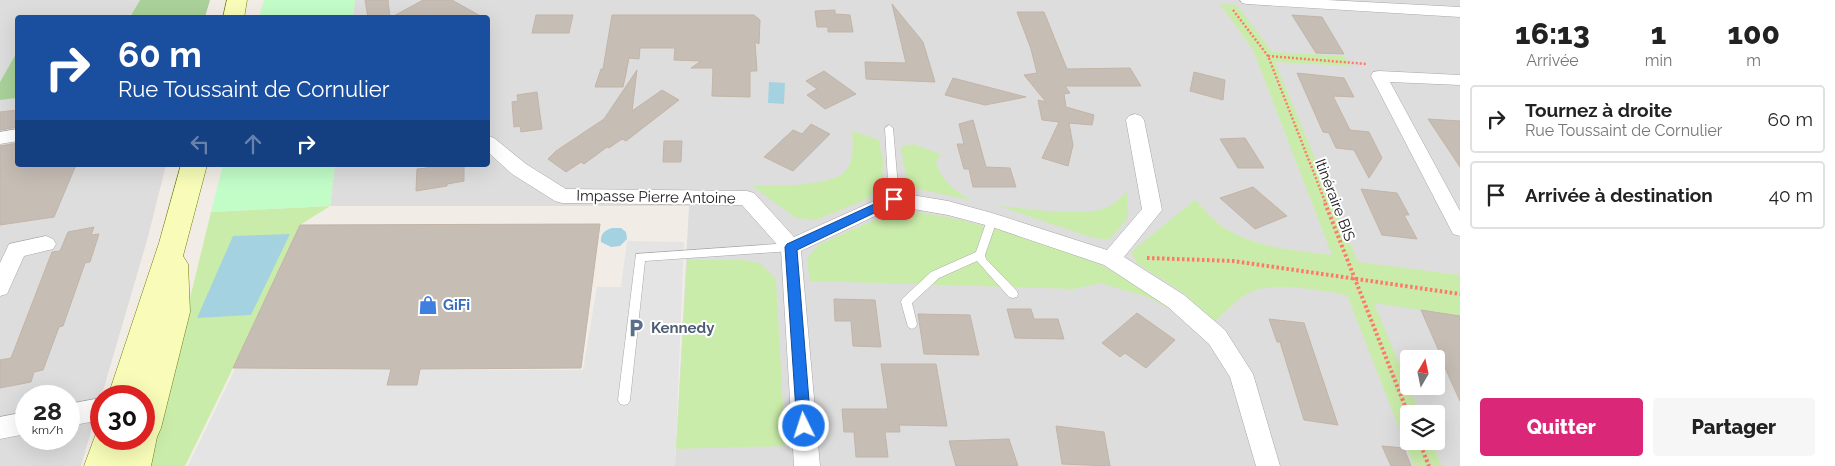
<!DOCTYPE html>
<html lang="fr">
<head>
<meta charset="utf-8">
<style>
  body { margin:0; font-family:Raleway,sans-serif; background:#f6f6f6; color:#222; height:100vh; display:flex; flex-direction:column; font-size:19px; white-space:nowrap }
  * { box-sizing:border-box; margin:0 }
  p { font-size:16px; color:#767676 }
  .icon { flex:none; width:28px; height:28px; fill:none; stroke:currentColor; stroke-width:2; stroke-linecap:round; stroke-linejoin:round }
  .map { position:relative; flex:1; overflow:hidden }
  .panel { display:flex; flex-direction:column; background:#fff; width:375px }
  .panel>* { flex:none }
  .top-card { position:absolute; left:15px; top:15px; width:475px; height:152px; border-radius:5px; box-shadow:0 5px 20px #0002; background:#1a4fa0; color:#fff; overflow:hidden }
  .needle { width:32px; rotate:9deg }
  .buttons { position:absolute; left:1400px; top:350px; display:grid; gap:10px }
  .buttons a { display:grid; place-items:center; width:45px; height:45px; border-radius:5px; background:#fff; box-shadow:0 5px 20px #0002; font-size:25px }
  .speed { position:absolute; left:15px; top:385px; display:flex; gap:10px; font-size:25px; font-weight:700; text-align:center }
  .speed>* { display:grid; place-content:center; width:65px; height:65px; border-radius:50%; background:#fff; box-shadow:0 5px 20px #0002; line-height:1 }
  .speed small { font-size:12px; font-weight:400 }
  .speed .limit { border:8px solid #d22; background:#fff; color:#111 }
  .pin { position:absolute; display:grid; place-items:center; width:42px; height:42px; color:#fff; margin:-21px; border-radius:10px; box-shadow:0 2px 8px #0006 }
  .me { position:absolute; width:55px; margin:-28px; rotate:356deg; stroke-linejoin:round; filter:drop-shadow(0 0 4px #0008) }
  .turn { display:flex; align-items:center; gap:18px; height:105px; padding:0 20px; font-size:22px }
  .turn .icon { width:65px; height:65px; stroke-width:2.5 }
  .turn b { display:block; font-size:35px; line-height:42px }
  .lanes { display:flex; align-items:center; height:48px; padding:0 20px; background:#0003; justify-content:center; gap:25px; direction:ltr }
  .lanes .off { opacity:.35 }
  .eta { display:flex; justify-content:space-evenly; align-items:center; height:85px; text-align:center }
  .eta b { font-size:30px; font-weight:800; line-height:35px }
  .action { display:flex; gap:10px; margin-top:auto; padding:10px 20px }
  .action a { flex:1; height:58px; border-radius:5px; background:#db2777; color:#fff; font-size:20px; font-weight:800; line-height:58px; text-align:center }
  .action a+a { background:#f6f6f6; color:#222 }
  ul { padding:0; list-style:none }
  li { display:flex; align-items:center; gap:15px; height:68px; margin:0 10px 8px; padding:0 10px; border:2px solid #e0e0e0; border-radius:5px }
  li div { flex:1 }
  li b { display:block; font-size:19px }
  li em { font-style:normal }
  main { display:flex; flex:1; min-height:0 }
  .map>svg:first-child { display:block }
  .residential { fill:#dedddd; fill-rule:evenodd }
  .grass { fill:#caecaa }
  .forest { fill:#a9d199 }
  .park { fill:#c2fcc7 }
  .parking { fill:#e4e4e4 }
  .water { fill:#a5d2e0 }
  .building { fill:#c6bdb5; stroke:#c3b4a7 }
  .lines { fill:none; stroke-linecap:round; stroke-linejoin:round }
  .service-casing { stroke:#a7a7a7; stroke-width:1 }
  .minor-casing { stroke:#a7a7a7; stroke-width:1 }
  .secondary-casing { stroke:#6f7d01; stroke-width:1 }
  .path-far1 { stroke:#ff7968; stroke-width:2.5; stroke-dasharray:2 2; stroke-linecap:butt }
  .path { stroke:#ff7968; stroke-width:4; stroke-dasharray:2.5 2.5; stroke-linecap:butt }
  .service { fill:#fff; fill-rule:evenodd }
  .minor { fill:#fff; fill-rule:evenodd }
  .secondary { fill:#f8fcb8; fill-rule:evenodd }
  .route { fill:#1a73e8; stroke:#114b97 }
  .labels { text-anchor:middle; dominant-baseline:central; stroke-width:4; stroke-linejoin:round; paint-order:stroke }
  .street-label { font-size:15px; fill:#202020; stroke:#fff }
  .shop-label { font-size:15px; font-weight:bold; fill:#366cbe; stroke:#fff; text-anchor:start }
  .service-label { font-size:15px; font-weight:bold; fill:#4e5e75; stroke:#fff; text-anchor:start }
</style>
</head>
<body>
<main>
<div class="map">
<svg width="1460" height="466" viewBox="0 0 1460 466">
  <rect width="100%" height="100%" fill="#f1ede6"/>
  <g class="residential">
    <path d="M0,0H140L130,17L18,18L17,52L0,82Z"/>
    <path d="M355,0H1460V466H675L689,206H330L335,165H488V18L353,17ZM1409,359H1436V386H1409ZM1409,414H1436V441H1409Z"/>
    <path d="M17,98L18,165H166L148,237L81,466H0V100ZM26,396H69V439H26Z"/>
  </g>
  <g class="grass">
    <path d="M1220,4L1237,5L1272,52L1344,56L1351,66L1275,62L1358,262L1460,275V316L1374,303L1420,414H1409V441H1431L1442,466H1414L1347,295C1321,291 1276,281 1251,292C1238,297 1226,312 1215,321L1182,292L1138,264L1131,252L1195,200C1203,208 1211,218 1220,225C1253,248 1293,250 1332,255L1253,50Z"/>
    <path d="M852,131L879,140L883,161L882,184L867,199L816,220L796,218L752,186C773,185 835,188 847,169C854,158 853,144 852,131Z"/>
    <path d="M912,144L941,154L936,161C940,180 955,191 972,200L917,189L907,182L901,147Z"/>
    <path d="M1127,192L1128,218L1109,240L1090,237L999,206C1026,208 1085,218 1108,207C1115,204 1121,197 1127,192Z"/>
    <path d="M330,206L300,225L233,368L185,466H149L211,212Z"/>
    <path d="M919,212L962,220L1023,237L1095,262L1146,289L1173,311L1148,297L1100,283L1074,289L810,281L807,258L820,244L886,215Z"/>
    <path d="M687,260H745L761,264L776,279L785,446L676,449Z"/>
  </g>
  <g class="forest">
    <path d="M140,0H210L205,17H130Z"/>
    <path d="M17,52V98L0,100V82Z"/>
  </g>
  <g class="park">
    <path d="M264,0H355L353,17H259Z"/>
    <path d="M223,165H335L330,206L211,212Z"/>
  </g>
  <path class="parking" d="M627,241L684,242L675,466H188L235,369L583,370L597,287H621Z"/>
  <g class="water">
    <path d="M769,82L785,83L784,104L768,103Z"/>
    <path d="M612,228H621L626,232L627,239L620,246L611,247L601,242C600,234 605,230 612,228Z"/>
    <path d="M290,234L251,315L197,318L233,236Z"/>
  </g>
  <g class="building">
    <path d="M365,0H388L390,18H368Z"/>
    <path d="M423,0H452L484,18H390Z"/>
    <path d="M892,4L923,42L935,82L866,79L865,62L906,63Z"/>
    <path d="M835,10V14L850,15L853,32H828V27H817L815,11Z"/>
    <path d="M1017,12H1044L1067,69L1130,68L1141,86H1065L1070,93L1064,94L1066,107L1094,115L1092,125L1069,123L1073,145L1068,166L1042,158L1059,122L1042,120L1038,100L1046,102L1024,75L1037,73L1031,49Z"/>
    <path d="M536,15H573L569,33H532Z"/>
    <path d="M612,15H754L760,20L759,44L755,42L757,71H750V97L712,96L713,68H691L701,61L674,60L675,48H640L639,59L629,58L627,68H625L627,69L623,87H595L601,69H603Z"/>
    <path d="M1292,15L1322,17L1344,54L1316,53Z"/>
    <path d="M637,70L632,111L662,90L679,100L626,141L622,139L609,148L607,147L584,164L581,162L566,172L548,159L556,151L604,119Z"/>
    <path d="M824,71L856,94L825,109L807,95L817,89L806,81Z"/>
    <path d="M1194,72L1225,80L1223,100L1190,91Z"/>
    <path d="M1297,73L1344,78L1354,97L1333,96L1350,130L1369,132L1382,158L1369,178L1354,150L1336,148L1329,133L1323,132Z"/>
    <path d="M953,78L1026,97L985,105L945,95Z"/>
    <path d="M537,92L542,129L521,132L520,126L514,127L512,102L518,101L517,95Z"/>
    <path d="M18,110V127L0,130V112Z"/>
    <path d="M1428,119L1460,121V167Z"/>
    <path d="M973,120L986,167L1010,168L1016,187H973L969,169H964L957,144H964L959,124Z"/>
    <path d="M811,124L830,134L793,171L764,157L793,130L802,134Z"/>
    <path d="M1245,138L1264,168H1238L1220,139Z"/>
    <path d="M664,141H682L681,162H663Z"/>
    <path d="M18,143V165H76L54,217L0,225V146Z"/>
    <path d="M427,165H464V181L447,184V186L416,191L417,169L427,168Z"/>
    <path d="M1253,187L1287,216L1255,229L1220,198Z"/>
    <path d="M1361,189L1397,193L1409,215H1404L1417,239L1382,235Z"/>
    <path d="M600,224L581,368L420,369L417,385H387L391,369L233,368L300,225Z"/>
    <path d="M94,227L91,235L99,234L90,262L85,263L63,326L59,327L43,370L34,372L31,382L0,388V360L11,358L52,252L60,251L68,232Z"/>
    <path d="M834,299L875,300L881,347L853,346L851,321H835Z"/>
    <path d="M1007,309H1031L1034,319H1058L1064,339L1015,338Z"/>
    <path d="M1421,310L1460,316V401L1441,359L1442,358Z"/>
    <path d="M1137,313L1175,340L1146,368L1125,353L1120,357L1102,343Z"/>
    <path d="M918,314L970,315L979,355L924,354Z"/>
    <path d="M1269,319L1304,323L1338,425L1304,420L1280,342H1277Z"/>
    <path d="M881,364H936L947,426L899,425L900,432H885L888,457H856L854,432H844L842,409H888Z"/>
    <path d="M1056,426L1104,432L1110,466L1062,464Z"/>
    <path d="M1009,439L1018,466H956L949,441Z"/>
    <path d="M1382,446L1404,448L1411,466H1391Z"/>
  </g>
  <g class="lines">
    <g class="service-casing">
      <g id="service">
        <path d="M889,125L893,128L899,199L894,203L889,199L885,128Z"/>
        <path d="M992,216L997,220L985,255L986,259L1017,291L1018,294L1017,297L1013,298L1009,297L977,261L939,278L912,303L917,324L916,327L912,329L908,327L901,302L902,299L931,272L976,252L987,220Z"/>
        <path d="M791,243L795,244L796,247L795,250L791,251L645,261L630,400L628,404L624,405L620,404L618,400L636,254Z"/>
      </g>
    </g>
    <g class="minor-casing">
      <g id="minor">
        <path d="M1240,0H1327L1460,7V17L1247,4L1242,3Z"/>
        <path d="M1379,71L1460,75V85L1390,82L1460,211V236L1453,234L1371,76L1373,72Z"/>
        <path d="M1135,114L1141,116L1144,120L1162,210L1124,257L1184,295L1225,330L1253,374L1280,466H1256L1230,377L1209,344L1168,307L1104,265L989,226L948,215L896,206L801,251L820,466H794L781,249L742,205L562,203L555,201L512,174L488,152V136L494,138L526,164L566,189L747,191L754,193L794,237L894,192L948,201L992,213L1107,250L1142,209L1126,120L1129,116Z"/>
        <path d="M18,129V141L0,144V132Z"/>
        <path d="M46,236L53,239L56,244L53,249L24,256L7,294L0,296V263L9,244Z"/>
        <path d="M101,398V420L69,426V404Z"/>
        <path d="M26,412V434L0,439V417Z"/>
      </g>
    </g>
    <g class="secondary-casing">
      <g id="secondary">
        <path d="M227,0H247L244,18H223Z"/>
        <path d="M181,165H207L183,256L188,264L190,312L161,428L157,437L151,466H84L98,428L101,427V439H144V396H108L159,243Z"/>
      </g>
    </g>
    <g class="path-far1">
      <path d="M1233,10L1268,56L1326,204"/>
      <path d="M1268,56L1367,64"/>
    </g>
    <g class="path">
      <path d="M1325,203L1409,416"/>
      <path d="M1147,258L1233,261L1460,294"/>
      <path d="M1419,441L1429,466"/>
    </g>
    <use href="#service" class="service"/>
    <use href="#minor" class="minor"/>
    <use href="#secondary" class="secondary"/>
  </g>
  <path class="route" d="M894,195L897,196L899,199L897,202L797,250L811,426L809,431L804,433L799,431L797,426L785,247L787,244Z"/>
  <defs>
    <g id="shop-bare" transform="scale(1.5)"><path d="M-5-2.5h2.3a2.7 3.5 0 0 1 5.4 0H5L5.5 6h-11ZM-1.5-2.5h3a1.5 2.3 0 0 0-3 0Z" fill="#3f7fe0" stroke="#fff" stroke-width="2.5" paint-order="stroke"/></g>
    <g id="parking-bare" transform="scale(1.5)"><path d="M-3.5-5.5H1a3.5 3.5 0 0 1 0 7H-1V5.5H-3.5ZM-1-3.4V-.6H.8a1.4 1.4 0 0 0 0-2.8Z" fill="#5c6f8a" stroke="#fff" stroke-width="2.5" paint-order="stroke"/></g>
  </defs>
  <g fill-rule="evenodd">
    <use href="#shop-bare" x="428" y="305"/>
    <use href="#parking-bare" x="636" y="328"/>
  </g>
  <g class="labels">
    <g class="street-label">
      <text transform="translate(656 197) rotate(1)">Impasse Pierre Antoine</text>
      <text transform="translate(1335 200) rotate(69)">Itinéraire BIS</text>
    </g>
    <g class="shop-label">
      <text x="443" y="305">GiFi</text>
    </g>
    <g class="service-label">
      <text x="651" y="328">Kennedy</text>
    </g>
  </g>
</svg>
<div class="buttons">
<a><svg class="needle" viewBox="-14 -14 28 28"><path d="M0-13l5 13h-10z" fill="#e53935"/><path d="M0 13l5-13h-10z" fill="#767676"/></svg></a>
<a><svg class="icon" aria-label="layers" viewBox="0 0 24 24"><path d="M12 4l9 5-9 5-9-5zM3 14l9 5 9-5"/></svg></a>
</div>
<div class="speed"><div>28<small>km/h</small></div><div class="limit">30</div></div>
<div class="pin" style="left:894px;top:199px;background:#d93025"><svg class="icon" aria-label="arrive" viewBox="0 0 24 24"><path d="M6 21V4h12l-3 4 3 4H6"/></svg></div>
<svg class="me" style="left:804px;top:426px" viewBox="-20 -20 40 40"><circle r="17" fill="#1a73e8" stroke="#fff" stroke-width="3"/><path d="M0-11L8 9 0 5-8 9z" fill="#fff"/></svg>
<div class="top-card">
<div class="turn"><svg class="icon" aria-label="right" viewBox="0 0 24 24"><path d="M7 20v-9h11M14 6l5 5-5 5"/></svg><div><b>60 m</b>Rue Toussaint de Cornulier</div></div>
<div class="lanes"><svg class="icon off" aria-label="left" viewBox="0 0 24 24"><path d="M17 20v-9H6M10 6l-5 5 5 5"/></svg><svg class="icon off" aria-label="ahead" viewBox="0 0 24 24"><path d="M12 20V5M6 11l6-6 6 6"/></svg><svg class="icon" aria-label="right" viewBox="0 0 24 24"><path d="M7 20v-9h11M14 6l5 5-5 5"/></svg></div>
</div>
</div>
<section class="panel">
<div class="eta">
<div><b>16:13</b><p>Arrivée</p></div>
<div><b>1</b><p>min</p></div>
<div><b>100</b><p>m</p></div>
</div>
<ul>
<li><svg class="icon" aria-label="right" viewBox="0 0 24 24"><path d="M7 20v-9h11M14 6l5 5-5 5"/></svg><div><b>Tournez à droite</b><p>Rue Toussaint de Cornulier</p></div><em>60 m</em></li>
<li><svg class="icon" aria-label="arrive" viewBox="0 0 24 24"><path d="M6 21V4h12l-3 4 3 4H6"/></svg><div><b>Arrivée à destination</b></div><em>40 m</em></li>
</ul>
<div class="action"><a>Quitter</a><a>Partager</a></div>
</section>
</main>
</body>
</html>
